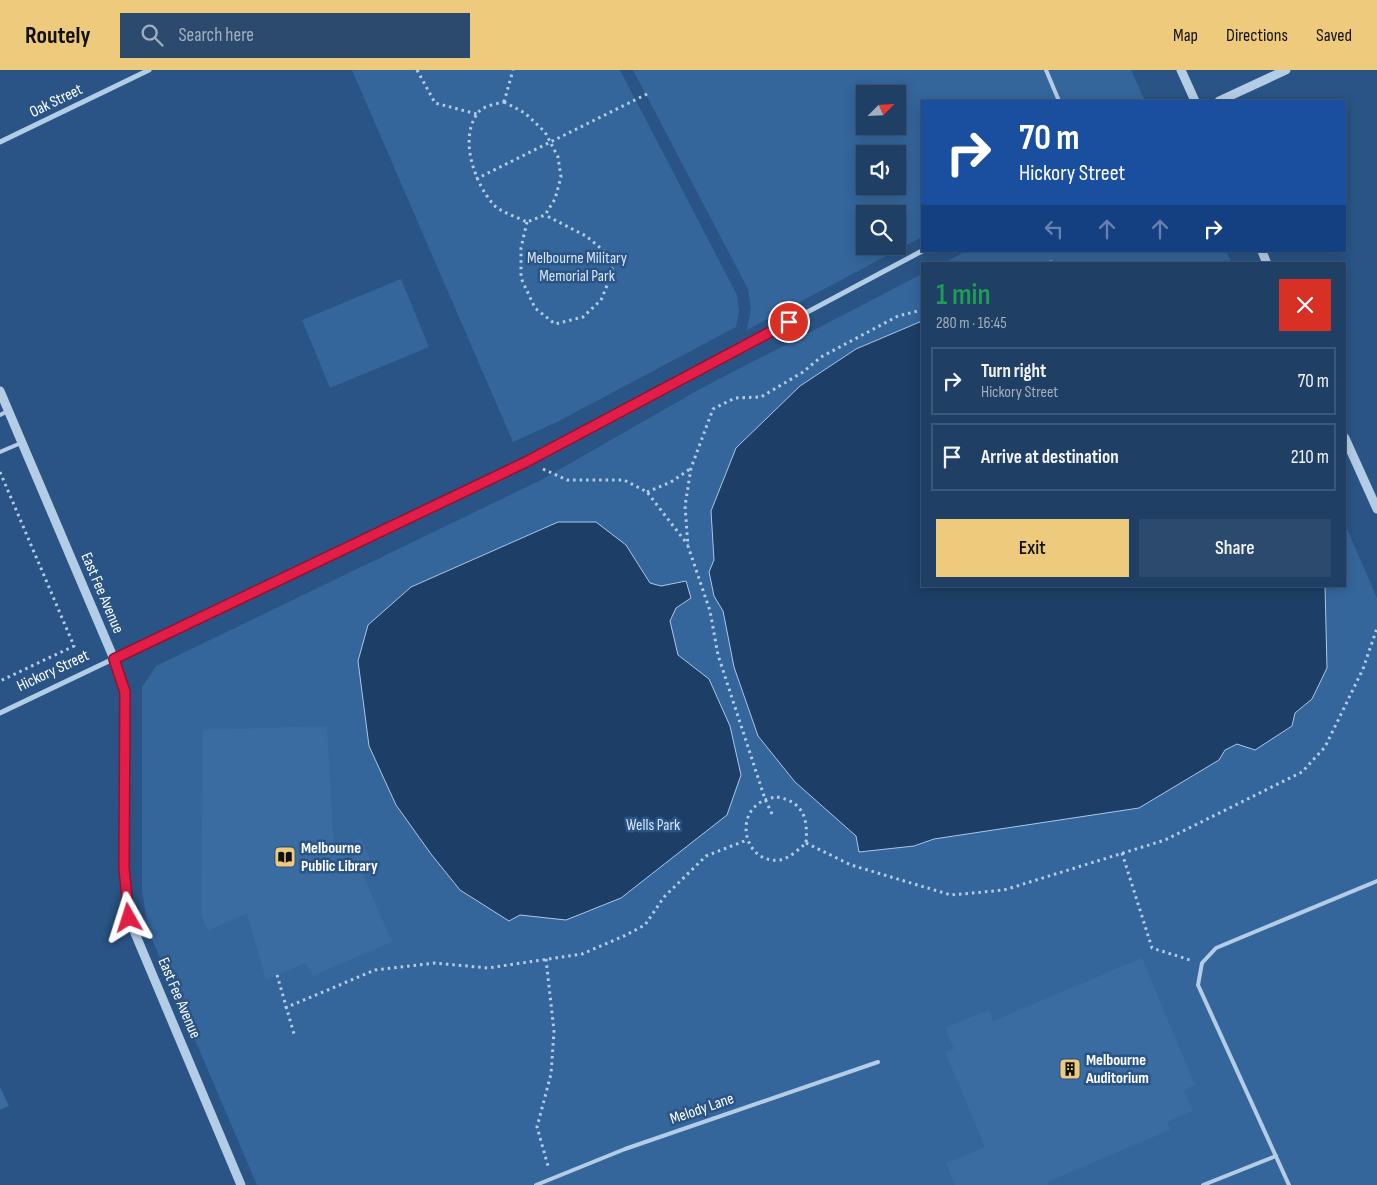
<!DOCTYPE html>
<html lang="en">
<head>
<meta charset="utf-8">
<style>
  body { margin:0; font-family:"Sofia Sans Condensed",sans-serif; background:#2c4a6d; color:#f1f3f6; height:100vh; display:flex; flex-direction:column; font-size:19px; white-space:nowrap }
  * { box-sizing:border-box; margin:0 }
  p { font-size:16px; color:#a1afbf }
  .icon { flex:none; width:28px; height:28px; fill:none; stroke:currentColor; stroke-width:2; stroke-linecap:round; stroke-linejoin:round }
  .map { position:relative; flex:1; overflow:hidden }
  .drawer { position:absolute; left:921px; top:192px; width:425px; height:325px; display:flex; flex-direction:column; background:#1f3f64; border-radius:0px; box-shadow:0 2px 12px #0003,0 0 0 1px #3c5878 }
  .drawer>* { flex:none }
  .top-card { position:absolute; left:921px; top:30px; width:425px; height:152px; border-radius:0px; box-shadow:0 2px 12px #0003,0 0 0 1px #3c5878; background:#1a4fa0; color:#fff; overflow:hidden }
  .needle { width:32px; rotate:66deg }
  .controls { position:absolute; left:856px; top:15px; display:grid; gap:10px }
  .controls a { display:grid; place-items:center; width:50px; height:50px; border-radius:0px; background:#1f3f64; box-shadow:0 2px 12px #0003,0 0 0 1px #3c5878; font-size:25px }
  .pin { position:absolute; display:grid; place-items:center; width:42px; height:42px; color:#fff; margin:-21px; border:2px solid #fff; border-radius:50%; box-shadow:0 1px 5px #0007 }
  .me { position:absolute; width:55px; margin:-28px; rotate:354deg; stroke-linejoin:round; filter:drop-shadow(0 0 4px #0008) }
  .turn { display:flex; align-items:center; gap:18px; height:105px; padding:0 15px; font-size:22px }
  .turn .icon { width:65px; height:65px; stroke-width:2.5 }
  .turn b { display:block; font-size:35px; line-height:42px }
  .lanes { display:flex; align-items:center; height:48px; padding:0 15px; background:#0003; justify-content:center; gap:25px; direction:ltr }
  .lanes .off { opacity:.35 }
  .round { display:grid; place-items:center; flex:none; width:52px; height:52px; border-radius:0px; background:#2c4a6d }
  .headline { display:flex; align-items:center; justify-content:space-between; height:85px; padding:0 15px }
  h1 { font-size:30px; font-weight:600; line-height:38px; color:#1e9e55 }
  .primary-button { display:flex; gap:10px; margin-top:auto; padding:10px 15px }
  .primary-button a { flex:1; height:58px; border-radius:0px; background:#eeca7c; color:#111; font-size:20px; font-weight:600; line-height:58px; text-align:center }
  .primary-button a+a { background:#2c4a6d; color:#f1f3f6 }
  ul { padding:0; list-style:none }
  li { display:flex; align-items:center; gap:15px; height:68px; margin:0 10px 8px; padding:0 5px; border:2px solid #3c5878; border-radius:0px }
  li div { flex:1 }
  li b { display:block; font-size:19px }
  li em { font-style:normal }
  header { display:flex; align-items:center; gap:30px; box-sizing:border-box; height:70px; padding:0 25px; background:#eeca7c; color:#111 }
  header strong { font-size:24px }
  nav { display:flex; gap:28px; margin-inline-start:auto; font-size:18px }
  .search { width:350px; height:45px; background:#2c4a6d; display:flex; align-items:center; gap:12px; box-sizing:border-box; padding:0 18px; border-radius:0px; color:#a1afbf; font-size:19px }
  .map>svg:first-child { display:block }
  .green { fill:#34669c; fill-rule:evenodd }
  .water { fill:#1d3e66; stroke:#a9c8e7 }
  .building { fill:#3a6ba1 }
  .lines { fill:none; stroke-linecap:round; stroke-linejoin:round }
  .path { stroke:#b4cde7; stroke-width:3; stroke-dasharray:2.5 4; stroke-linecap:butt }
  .service { stroke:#b4cde7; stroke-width:4 }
  .minor { stroke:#b4cde7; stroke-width:5 }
  .tertiary { stroke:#b4cde7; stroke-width:9 }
  .route-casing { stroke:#92132f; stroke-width:12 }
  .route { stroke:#e11d48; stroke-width:9 }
  .labels { text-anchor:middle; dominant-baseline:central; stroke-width:5; stroke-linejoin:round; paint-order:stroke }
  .street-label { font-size:16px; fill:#fff; stroke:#295485 }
  .park-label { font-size:16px; fill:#d8e6f6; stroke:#295485 }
  .poi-label { font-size:16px; font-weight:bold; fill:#fff; stroke:#295485; text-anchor:start }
</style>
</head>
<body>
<header>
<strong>Routely</strong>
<div class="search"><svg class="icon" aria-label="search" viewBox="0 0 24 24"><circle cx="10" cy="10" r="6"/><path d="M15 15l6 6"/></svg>Search here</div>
<nav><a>Map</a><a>Directions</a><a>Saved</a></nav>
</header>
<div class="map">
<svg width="1377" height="1115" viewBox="0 0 1377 1115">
  <rect width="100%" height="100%" fill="#295485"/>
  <g class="green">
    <path d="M352,0H620L737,225L739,242L736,257L557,352L513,372Z"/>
    <path d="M633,0H1131L1145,31H922V167L747,260L751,239L748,219ZM865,24H898V56H865ZM865,84H898V116H865ZM865,144H898V176H865Z"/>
    <path d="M966,181H1226L1232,194H942Z"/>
    <path d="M922,204V516H1345V454L1377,528V1115H257L148,860L142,820V617L156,596L541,410L700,319Z"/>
    <path d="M401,209L429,277L330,318L302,250Z"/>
  </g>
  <g class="water">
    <path d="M922,251V516H1325L1327,598L1312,629L1295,643L1292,656L1255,680L1237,674L1225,680L1219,690L1139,738L934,769L914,776L859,782L856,766L795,712L758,666L734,597L723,541L714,526L709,502L714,490L711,441L736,378L800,316L856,279Z"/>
    <path d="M558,452H596L626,475L650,513L661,516L686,511L691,528L676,538L670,551L678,585L709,609L730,656L741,705L727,745L621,828L566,850L520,845L509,851L460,820L431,784L396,735L369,676L358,591L368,555L411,517Z"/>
  </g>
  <g class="building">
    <path d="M327,656L334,779L361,768L372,794L361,800L392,872L312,906L306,893L266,910L247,843L208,861L201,844L203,660Z"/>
    <path d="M1142,888L1195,1015L1184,1020L1193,1041L1167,1052L1170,1060L1047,1112L1049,1115H955L946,1093L985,1077L945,982L954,979L945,958L989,940L993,951Z"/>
    <path d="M0,1017L9,1036L0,1040Z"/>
  </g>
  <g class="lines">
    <g class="path">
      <path d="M417,0L435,33L477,44"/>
      <path d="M504,32L525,43L545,62L558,87L561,107L555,129L545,145L527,152C517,147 500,142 493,134C475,113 459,70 477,44C482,36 495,34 504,32Z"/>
      <path d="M504,32L513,0"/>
      <path d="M476,109L649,23"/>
      <path d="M527,152L521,178V208L535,238L555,254L583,247L601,230L613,201L604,181L586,166L545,145"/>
      <path d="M1037,194L1050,192L1080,194"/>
      <path d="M543,399L567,410H624L647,422L688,475"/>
      <path d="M0,402L74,576L0,611"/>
      <path d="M647,422L671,412L690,399"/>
      <path d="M777,727C804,732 808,749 806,773C799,779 790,788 780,790C741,795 730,732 777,727Z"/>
      <path d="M772,744L765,729L718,585L710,541L688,476L685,436L691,398L713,339L735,328L761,327L803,302L821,287L898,246L922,240"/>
      <path d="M806,773L851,795L951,825L1004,820L1165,770L1302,702L1325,677L1363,599L1377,558"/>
      <path d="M1122,783L1152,878L1190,890"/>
      <path d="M546,889L554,961L551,1004L537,1057L548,1096"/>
      <path d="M277,905L294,964"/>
      <path d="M285,938L375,900L435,893L488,898L582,884L624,866L645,855L664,827L706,786L747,770"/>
    </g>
    <g class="service">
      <path d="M1046,0L1059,31"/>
      <path d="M0,345L8,341"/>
      <path d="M0,382L21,373"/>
      <path d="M536,1115L625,1079L878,992"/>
      <path d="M1203,1115L1276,1086"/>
      <path d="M1289,1115L1198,915L1202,893L1216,878L1377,811"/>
    </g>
    <g class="minor">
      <path d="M0,72L149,0"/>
      <path d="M0,643L526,392L922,181"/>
    </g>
    <g class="tertiary">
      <path d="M1181,0L1195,31"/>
      <path d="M1219,31L1286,0"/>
      <path d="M1262,181L1267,194"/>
      <path d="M0,321L114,589L125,622L124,798L129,849L241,1115"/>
      <path d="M1345,368L1377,439"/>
    </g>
  </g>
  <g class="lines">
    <g class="route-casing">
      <path id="route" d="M129,848L124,798L125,622L114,589L526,392L789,252"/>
    </g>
    <use href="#route" class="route"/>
  </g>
  <defs>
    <g id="library-square" transform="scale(1.125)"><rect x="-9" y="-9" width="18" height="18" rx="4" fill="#eeca7c" stroke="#295485"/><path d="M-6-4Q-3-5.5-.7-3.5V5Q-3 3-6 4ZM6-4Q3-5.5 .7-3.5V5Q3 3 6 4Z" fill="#111"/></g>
    <g id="building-square" transform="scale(1.125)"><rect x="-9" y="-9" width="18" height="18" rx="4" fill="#eeca7c" stroke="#295485"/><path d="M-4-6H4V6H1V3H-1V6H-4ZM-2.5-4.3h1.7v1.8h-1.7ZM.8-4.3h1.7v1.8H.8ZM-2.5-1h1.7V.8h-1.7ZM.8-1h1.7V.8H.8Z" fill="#111"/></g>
  </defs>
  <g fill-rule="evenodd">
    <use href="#library-square" x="285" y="787"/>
    <use href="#building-square" x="1070" y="999"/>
  </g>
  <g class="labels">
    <g class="street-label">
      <text transform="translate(56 31) rotate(-26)">Oak Street</text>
      <text transform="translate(102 523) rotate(67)">East Fee Avenue</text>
      <text transform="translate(53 601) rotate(-25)">Hickory Street</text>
      <text transform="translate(179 928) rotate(67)">East Fee Avenue</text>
      <text transform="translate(702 1039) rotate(-19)">Melody Lane</text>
    </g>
    <g class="park-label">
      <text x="577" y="188">Melbourne Military<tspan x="577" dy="18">Memorial Park</tspan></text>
      <text x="653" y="755">Wells Park</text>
    </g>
    <g class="poi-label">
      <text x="301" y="778">Melbourne<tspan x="301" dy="18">Public Library</tspan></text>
      <text x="1086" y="990">Melbourne<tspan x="1086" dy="18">Auditorium</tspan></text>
    </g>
  </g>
</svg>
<div class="controls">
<a><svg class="needle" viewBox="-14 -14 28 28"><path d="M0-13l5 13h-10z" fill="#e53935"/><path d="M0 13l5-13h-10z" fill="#a1afbf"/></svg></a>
<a><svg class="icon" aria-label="sound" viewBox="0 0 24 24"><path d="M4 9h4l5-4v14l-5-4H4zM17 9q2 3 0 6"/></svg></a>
<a><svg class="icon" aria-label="search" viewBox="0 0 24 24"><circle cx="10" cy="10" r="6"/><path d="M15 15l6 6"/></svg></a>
</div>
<div class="pin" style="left:789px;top:252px;background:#d93025"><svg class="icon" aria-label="arrive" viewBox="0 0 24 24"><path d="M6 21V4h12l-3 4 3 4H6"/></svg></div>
<svg class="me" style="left:129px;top:848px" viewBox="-20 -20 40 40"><path d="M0-17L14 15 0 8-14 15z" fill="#e11d48" stroke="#fff" stroke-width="4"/></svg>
<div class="top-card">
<div class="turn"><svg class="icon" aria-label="right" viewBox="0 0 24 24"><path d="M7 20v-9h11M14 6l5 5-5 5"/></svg><div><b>70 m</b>Hickory Street</div></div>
<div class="lanes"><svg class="icon off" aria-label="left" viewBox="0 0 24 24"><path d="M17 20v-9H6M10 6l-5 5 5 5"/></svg><svg class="icon off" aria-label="ahead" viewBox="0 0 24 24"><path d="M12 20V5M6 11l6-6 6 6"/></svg><svg class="icon off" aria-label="ahead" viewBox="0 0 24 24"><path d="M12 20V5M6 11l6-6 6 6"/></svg><svg class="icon" aria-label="right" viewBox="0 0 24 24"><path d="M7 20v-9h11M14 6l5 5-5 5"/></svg></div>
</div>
<section class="drawer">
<div class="headline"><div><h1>1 min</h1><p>280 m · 16:45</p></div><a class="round" style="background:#d93025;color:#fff"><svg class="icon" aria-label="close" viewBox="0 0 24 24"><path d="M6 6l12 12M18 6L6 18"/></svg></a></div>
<ul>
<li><svg class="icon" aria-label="right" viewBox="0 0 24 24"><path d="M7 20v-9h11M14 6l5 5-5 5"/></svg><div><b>Turn right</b><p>Hickory Street</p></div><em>70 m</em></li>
<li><svg class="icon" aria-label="arrive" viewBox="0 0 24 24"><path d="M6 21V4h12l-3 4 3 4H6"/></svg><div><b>Arrive at destination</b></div><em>210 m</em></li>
</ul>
<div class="primary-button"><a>Exit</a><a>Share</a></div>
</section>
</div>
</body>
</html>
